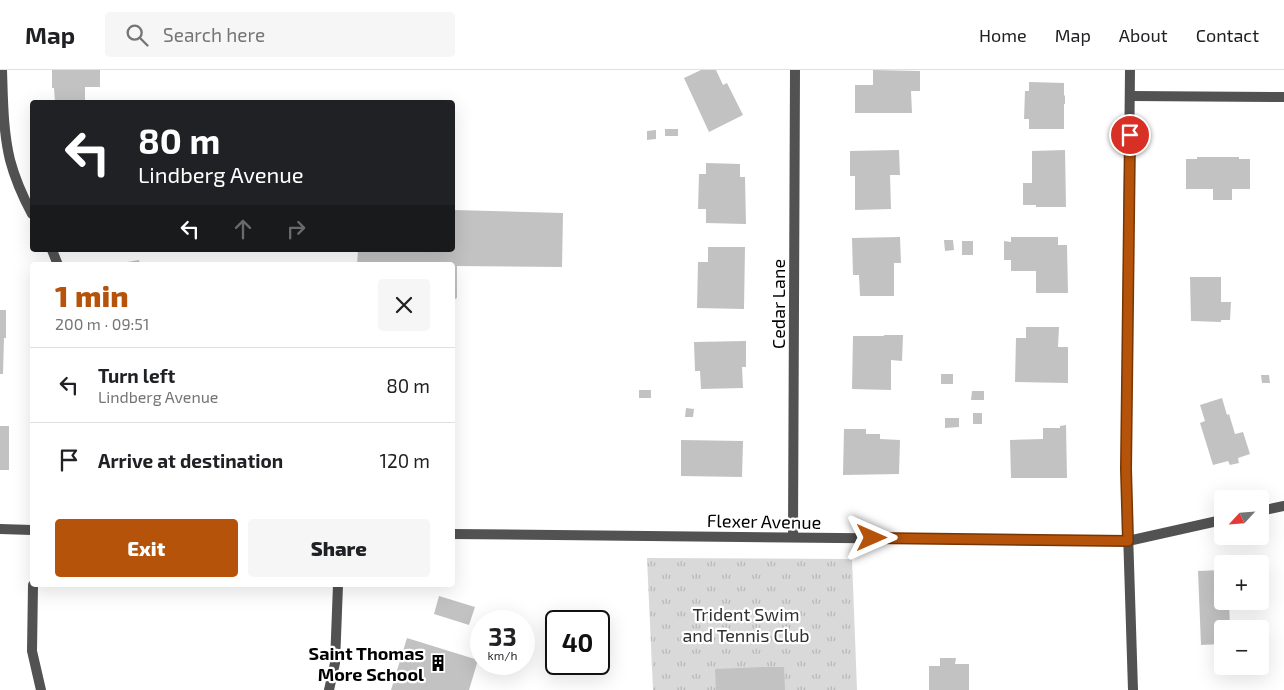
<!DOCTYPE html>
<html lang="en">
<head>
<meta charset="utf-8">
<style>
  body { margin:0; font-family:"Exo 2",sans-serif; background:#f6f6f6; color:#202124; height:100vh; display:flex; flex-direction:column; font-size:19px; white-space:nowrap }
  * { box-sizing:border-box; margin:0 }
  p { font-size:16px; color:#757577 }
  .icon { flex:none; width:28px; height:28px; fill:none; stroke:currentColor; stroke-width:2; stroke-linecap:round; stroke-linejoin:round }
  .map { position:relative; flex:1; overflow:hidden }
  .panel { position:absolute; left:30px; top:192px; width:425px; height:325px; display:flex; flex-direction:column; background:#fff; border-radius:5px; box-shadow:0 5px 20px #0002 }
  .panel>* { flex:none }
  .hud { position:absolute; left:30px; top:30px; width:425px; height:152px; border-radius:5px; box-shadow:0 5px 20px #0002; background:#202124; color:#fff; overflow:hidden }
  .needle { width:32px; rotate:244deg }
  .controls { position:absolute; left:1214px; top:420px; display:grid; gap:10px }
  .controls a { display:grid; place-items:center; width:55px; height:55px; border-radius:5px; background:#fff; box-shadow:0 5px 20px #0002; font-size:25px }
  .speed { position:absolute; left:470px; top:540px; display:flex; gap:10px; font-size:25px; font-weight:700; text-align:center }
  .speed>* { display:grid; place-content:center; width:65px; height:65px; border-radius:50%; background:#fff; box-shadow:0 5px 20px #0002; line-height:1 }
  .speed small { font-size:12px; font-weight:400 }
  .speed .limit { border:2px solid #111; border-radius:8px; background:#fff; color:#111 }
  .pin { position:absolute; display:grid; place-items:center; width:42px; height:42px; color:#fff; margin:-21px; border:2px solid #fff; border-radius:50%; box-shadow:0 1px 5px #0007 }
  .me { position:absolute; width:55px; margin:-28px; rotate:90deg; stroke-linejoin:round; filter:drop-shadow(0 0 4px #0008) }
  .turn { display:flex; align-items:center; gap:18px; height:105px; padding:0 25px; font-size:22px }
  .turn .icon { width:65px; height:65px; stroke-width:2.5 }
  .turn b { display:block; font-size:35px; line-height:42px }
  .lanes { display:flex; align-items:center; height:48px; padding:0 25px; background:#0003; justify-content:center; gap:25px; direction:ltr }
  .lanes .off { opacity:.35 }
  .round { display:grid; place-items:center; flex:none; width:52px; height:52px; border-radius:5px; background:#f6f6f6 }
  .summary { display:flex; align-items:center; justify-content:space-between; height:85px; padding:0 25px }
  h1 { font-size:30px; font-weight:800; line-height:38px; color:#b45309 }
  .primary-button { display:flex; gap:10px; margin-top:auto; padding:10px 25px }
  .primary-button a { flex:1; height:58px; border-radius:5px; background:#b45309; color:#fff; font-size:20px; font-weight:800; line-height:58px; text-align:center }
  .primary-button a+a { background:#f6f6f6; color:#202124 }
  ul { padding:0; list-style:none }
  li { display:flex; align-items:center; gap:15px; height:75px; padding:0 25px; border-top:1px solid #e0e0e0 }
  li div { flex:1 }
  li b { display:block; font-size:19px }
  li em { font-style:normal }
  header { display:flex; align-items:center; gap:30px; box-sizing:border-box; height:70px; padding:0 25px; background:#fff; border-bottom:1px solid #e0e0e0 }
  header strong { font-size:24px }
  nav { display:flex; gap:28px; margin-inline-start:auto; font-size:18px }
  .search { width:350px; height:45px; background:#f6f6f6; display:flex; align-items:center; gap:12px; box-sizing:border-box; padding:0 18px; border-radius:5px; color:#757577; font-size:19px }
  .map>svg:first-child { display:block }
  .grass { fill:url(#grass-tufts) }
  .building { fill:#c2c2c2 }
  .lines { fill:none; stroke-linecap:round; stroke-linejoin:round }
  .service { stroke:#525252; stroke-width:10 }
  .minor { stroke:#525252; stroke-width:10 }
  .tertiary { stroke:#525252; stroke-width:10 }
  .route-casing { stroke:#753606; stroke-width:12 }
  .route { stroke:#b45309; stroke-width:9 }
  .labels { text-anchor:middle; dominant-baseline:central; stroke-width:4.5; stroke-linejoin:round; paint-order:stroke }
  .street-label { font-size:18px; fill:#000; stroke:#fff }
  .park-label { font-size:18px; fill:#303030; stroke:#fff }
  .poi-label { font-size:18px; font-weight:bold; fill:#000; stroke:#fff; text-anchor:end }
</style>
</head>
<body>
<header>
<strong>Map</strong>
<div class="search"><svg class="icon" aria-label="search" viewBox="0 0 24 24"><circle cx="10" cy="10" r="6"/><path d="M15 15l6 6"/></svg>Search here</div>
<nav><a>Home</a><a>Map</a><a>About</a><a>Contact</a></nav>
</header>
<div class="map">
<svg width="1284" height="620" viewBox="0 0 1284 620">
  <defs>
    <pattern id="grass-tufts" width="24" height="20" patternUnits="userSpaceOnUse" patternTransform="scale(1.25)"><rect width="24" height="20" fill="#d9d9d9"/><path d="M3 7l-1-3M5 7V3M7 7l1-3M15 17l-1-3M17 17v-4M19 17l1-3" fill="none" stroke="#b8b8b8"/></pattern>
  </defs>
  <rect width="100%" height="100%" fill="#fff"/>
  <path class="grass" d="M647,488L852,489L857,620H653Z"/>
  <g class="building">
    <path d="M52,0H100V17H85V32H55L54,18H52Z"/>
    <path d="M701,0H716L723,15L727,13L743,45L709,62L684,8Z"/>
    <path d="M873,0L920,1V21H911L912,43H855V15H873Z"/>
    <path d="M1029,12L1064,13V25L1065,26V34H1064V59H1029V49H1024L1025,21H1029Z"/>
    <rect x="665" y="59" width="13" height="7"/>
    <path d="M656,60V69L647,70V61Z"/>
    <path d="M899,80L900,105H890L891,139L855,140V106H850V81Z"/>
    <path d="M1065,80L1066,137H1036V135H1023V113H1032V81Z"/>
    <path d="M1197,87H1239V89H1250V119H1232V130H1213V119H1186V89H1197Z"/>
    <path d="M706,93L740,94V107H745L746,154L706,153V139H698L699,104H706Z"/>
    <path d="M454,140L563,143L562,197L457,196V228L452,231V195H357L358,180H452V147H454Z"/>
    <path d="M900,167L901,193H894V226H860L859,205H853L852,168Z"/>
    <path d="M1011,167H1058V175H1067L1068,223H1036V201H1011V190H1004V171L1011,172Z"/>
    <path d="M944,170H953L954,180L945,181Z"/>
    <rect x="962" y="171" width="11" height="14"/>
    <path d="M708,177H745L744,239L697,238L698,192H708Z"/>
    <path d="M139,190L140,195H116V194Z"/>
    <path d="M1190,207H1221V232H1231L1230,250H1221V252L1191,251Z"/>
    <path d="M0,240H6V268H4L3,304H0Z"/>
    <path d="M1026,257H1059L1058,277H1068V313L1015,312L1016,268H1026Z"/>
    <path d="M884,265H903L902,291L891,290V320L852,319L853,266H884Z"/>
    <path d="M746,271V297H742L743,318L701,319L700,301H695L694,272Z"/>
    <rect x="941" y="304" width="12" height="10"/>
    <path d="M1261,305H1269L1270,313H1262Z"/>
    <rect x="639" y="320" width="12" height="8"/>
    <path d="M972,321H984V330H971Z"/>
    <path d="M1222,328L1227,345L1229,344L1235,364L1243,362L1250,384L1238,388L1239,393L1230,395L1228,391L1213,395L1200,353L1205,351L1200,335Z"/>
    <path d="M686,338L694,339L693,347H685Z"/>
    <rect x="973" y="343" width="9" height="11"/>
    <path d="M945,348H959V357L945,358Z"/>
    <path d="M1066,355L1067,408H1011L1010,370L1043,369V358H1060V356Z"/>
    <rect x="0" y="356" width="9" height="44"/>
    <path d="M844,359H866V364H880V369L900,370L899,404L843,405Z"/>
    <path d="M681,370L743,371L742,407L681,406Z"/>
    <path d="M1222,500V531H1229L1230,559H1222V574L1201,575L1198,501Z"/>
    <path d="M439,526L475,537L469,555L434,544Z"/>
    <path d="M407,568L478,590L469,620H391Z"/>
    <path d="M940,588H956L955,594H969V620H929V596H940Z"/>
    <path d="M766,597H784L785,620H716L715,599Z"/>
  </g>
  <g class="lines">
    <g class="service">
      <path d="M33,515L32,581L41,620"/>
      <path d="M329,620L335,593L338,515"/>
    </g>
    <g class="minor">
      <path d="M2,0C3,30 3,61 10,90C15,109 23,127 32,144"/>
      <path d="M1131,26L1284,27"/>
      <path d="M52,180L58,195"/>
      <path d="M793,467L795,0"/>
    </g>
    <g class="tertiary">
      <path d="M1130,0L1126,399L1133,620"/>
      <path d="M1260,441L1284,436"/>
      <path d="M0,459L32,460"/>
      <path d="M452,464L1128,471L1222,450"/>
    </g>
  </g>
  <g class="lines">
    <g class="route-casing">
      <path id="route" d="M872,468L1128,471L1126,399L1130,65"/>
    </g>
    <use href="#route" class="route"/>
  </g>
  <defs>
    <g id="building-bare" transform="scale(1.35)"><path d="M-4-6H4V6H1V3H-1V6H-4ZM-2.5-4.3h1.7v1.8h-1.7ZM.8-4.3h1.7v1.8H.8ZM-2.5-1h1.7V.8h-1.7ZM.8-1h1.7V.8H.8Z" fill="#000" stroke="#fff" stroke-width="2.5" paint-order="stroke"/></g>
  </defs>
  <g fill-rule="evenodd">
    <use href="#building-bare" x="438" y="593"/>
  </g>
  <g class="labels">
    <g class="street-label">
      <text transform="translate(778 234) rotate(-90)">Cedar Lane</text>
      <text transform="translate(764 451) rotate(1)">Flexer Avenue</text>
    </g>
    <g class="park-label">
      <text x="746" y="544">Trident Swim<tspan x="746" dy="21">and Tennis Club</tspan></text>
    </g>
    <g class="poi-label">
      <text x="424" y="583">Saint Thomas<tspan x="424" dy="21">More School</tspan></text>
    </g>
  </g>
</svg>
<div class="controls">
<a><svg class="needle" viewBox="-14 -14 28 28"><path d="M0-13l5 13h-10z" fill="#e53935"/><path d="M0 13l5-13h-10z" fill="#757577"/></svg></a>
<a>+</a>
<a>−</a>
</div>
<div class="speed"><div>33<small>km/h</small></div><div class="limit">40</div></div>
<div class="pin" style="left:1130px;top:65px;background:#d93025"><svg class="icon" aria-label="arrive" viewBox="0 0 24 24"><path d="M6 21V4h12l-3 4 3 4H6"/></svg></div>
<svg class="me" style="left:872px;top:468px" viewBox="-20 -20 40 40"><path d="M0-17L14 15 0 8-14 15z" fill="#b45309" stroke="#fff" stroke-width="4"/></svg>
<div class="hud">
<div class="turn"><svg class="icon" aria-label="left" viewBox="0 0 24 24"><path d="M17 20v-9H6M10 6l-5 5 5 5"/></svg><div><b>80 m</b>Lindberg Avenue</div></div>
<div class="lanes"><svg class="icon" aria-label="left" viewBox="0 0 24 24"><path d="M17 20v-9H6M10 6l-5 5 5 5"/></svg><svg class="icon off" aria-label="ahead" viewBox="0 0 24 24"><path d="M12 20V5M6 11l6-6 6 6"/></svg><svg class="icon off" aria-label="right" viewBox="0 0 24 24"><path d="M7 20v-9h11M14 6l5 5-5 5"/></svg></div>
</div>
<section class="panel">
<div class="summary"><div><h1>1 min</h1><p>200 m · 09:51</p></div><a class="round"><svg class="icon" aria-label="close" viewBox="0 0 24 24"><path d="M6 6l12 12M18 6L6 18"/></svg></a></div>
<ul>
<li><svg class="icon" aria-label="left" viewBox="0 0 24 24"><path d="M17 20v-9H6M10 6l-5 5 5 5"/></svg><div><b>Turn left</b><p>Lindberg Avenue</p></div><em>80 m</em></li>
<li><svg class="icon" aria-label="arrive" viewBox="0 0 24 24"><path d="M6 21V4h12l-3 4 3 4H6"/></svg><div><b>Arrive at destination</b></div><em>120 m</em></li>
</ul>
<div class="primary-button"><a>Exit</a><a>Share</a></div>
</section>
</div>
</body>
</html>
